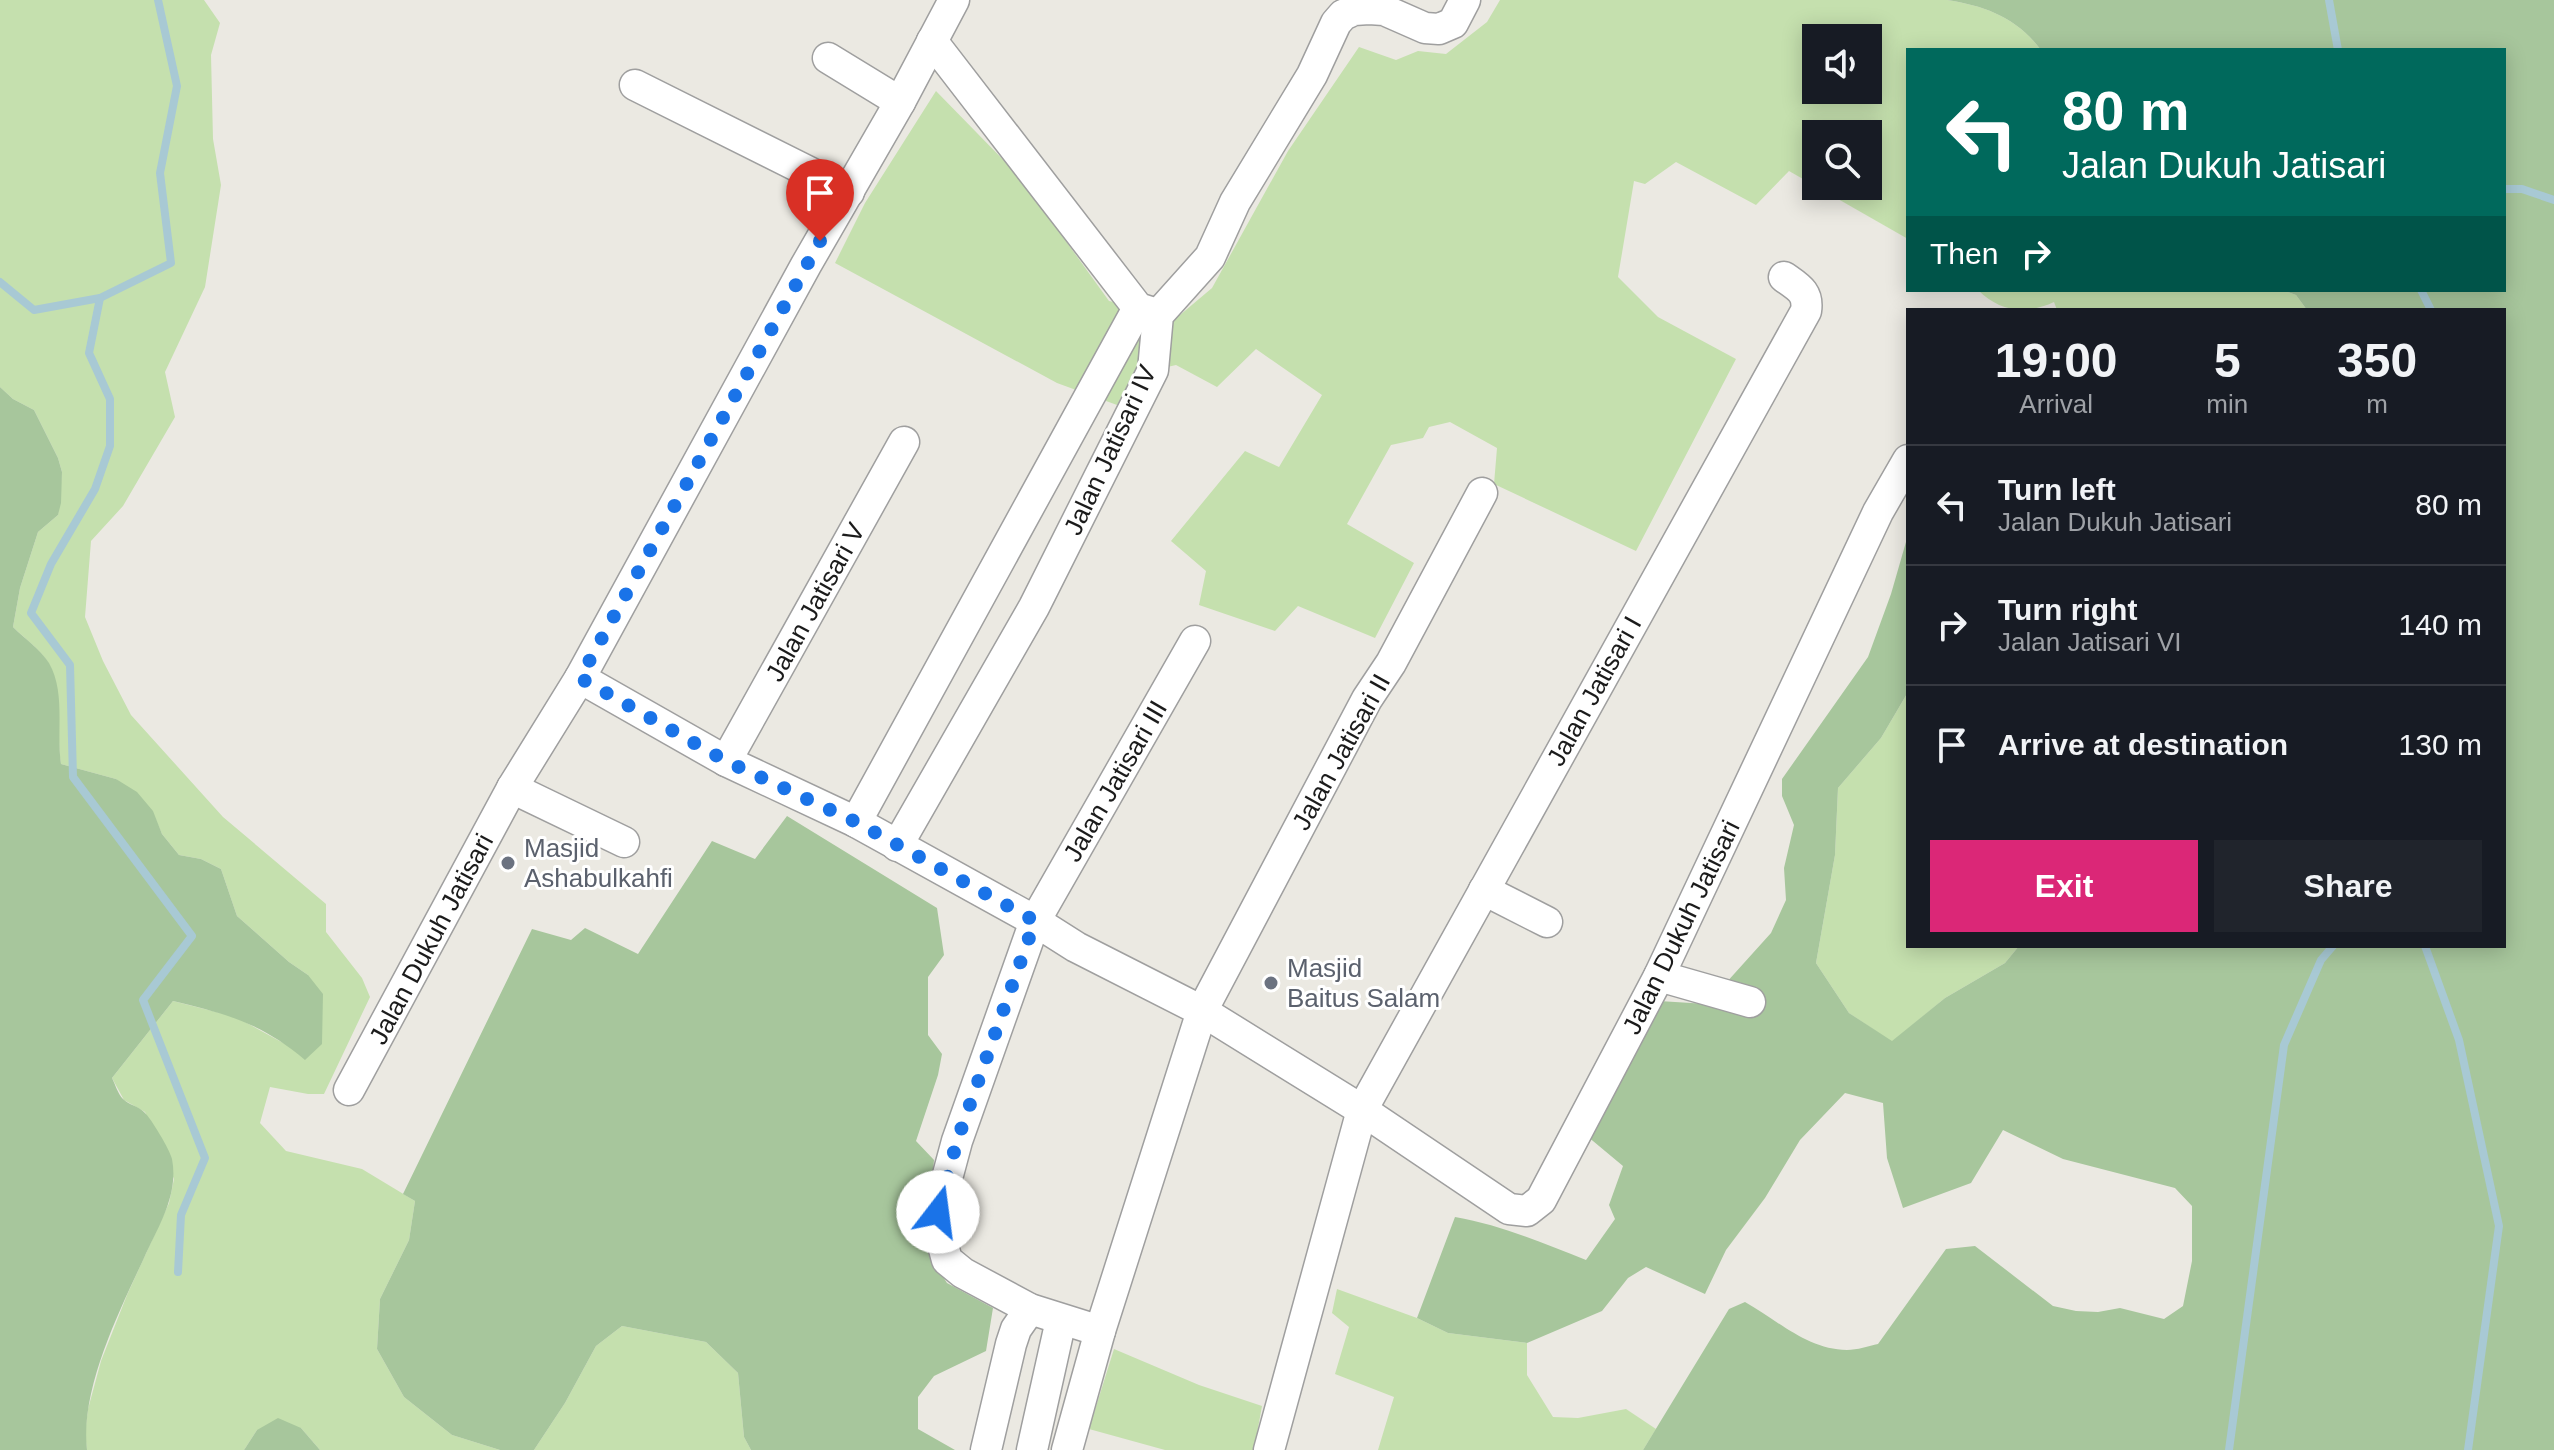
<!DOCTYPE html>
<html lang="en">
<head>
<meta charset="utf-8">
<style>
  body { margin:0; font-family:Helvetica,sans-serif; background:#20242c; color:#f1f3f6; height:100vh; display:flex; flex-direction:column; font-size:30px; white-space:nowrap }
  * { box-sizing:border-box; margin:0 }
  p { font-size:26px; color:#9ea1a6 }
  .icon { flex:none; width:44px; height:44px; fill:none; stroke:currentColor; stroke-width:2; stroke-linecap:round; stroke-linejoin:round }
  .map { position:relative; flex:1; overflow:hidden }
  .side { position:absolute; left:1906px; top:308px; width:600px; height:640px; display:flex; flex-direction:column; background:#171b24; border-radius:0px; box-shadow:0 4px 20px #0003 }
  .side>* { flex:none }
  .hud { position:absolute; left:1906px; top:48px; width:600px; height:244px; border-radius:0px; box-shadow:0 4px 20px #0003; background:#00695c; color:#fff; overflow:hidden }
  .buttons { position:absolute; left:1802px; top:24px; display:grid; gap:16px }
  .buttons a { display:grid; place-items:center; width:80px; height:80px; border-radius:0px; background:#171b24; box-shadow:0 4px 20px #0003; font-size:40px }
  .pin { position:absolute; display:grid; place-items:center; width:68px; height:68px; color:#fff; margin:-82px -34px; border-radius:50% 50% 50% 0; rotate:-45deg; box-shadow:0 0 8px #0007 }
  .pin .icon { rotate:45deg }
  .me { position:absolute; width:88px; margin:-44px; rotate:15deg; stroke-linejoin:round; filter:drop-shadow(0 0 6px #0008) }
  .turn { display:flex; align-items:center; gap:28px; height:168px; padding:0 24px; font-size:36px }
  .turn .icon { width:104px; height:104px; stroke-width:2.5 }
  .turn b { display:block; font-size:56px; line-height:68px }
  .then { display:flex; align-items:center; height:76px; padding:0 24px; background:#0003; gap:16px; font-size:30px }
  .eta { display:flex; justify-content:space-evenly; align-items:center; height:136px; text-align:center }
  .eta b { font-size:48px; font-weight:800; line-height:56px }
  .primary-button { display:flex; gap:16px; margin-top:auto; padding:16px 24px }
  .primary-button a { flex:1; height:92px; border-radius:0px; background:#db2777; color:#fff; font-size:32px; font-weight:800; line-height:92px; text-align:center }
  .primary-button a+a { background:#20242c; color:#f1f3f6 }
  ul { padding:0; list-style:none }
  li { display:flex; align-items:center; gap:24px; height:120px; padding:0 24px; border-top:2px solid #363941 }
  li div { flex:1 }
  li b { display:block; font-size:30px }
  li em { font-style:normal }
  .map>svg:first-child { display:block }
  .grass { fill:#c5e0ae; fill-rule:evenodd }
  .forest { fill:#a7c69c }
  .lines { fill:none; stroke-linecap:round; stroke-linejoin:round }
  .stream { stroke:#a8c9d4; stroke-width:8 }
  .minor-casing { stroke:#9f9f9f; stroke-width:33 }
  .minor { stroke:#fff; stroke-width:30 }
  .route { stroke:#1a73e8; stroke-width:14; stroke-dasharray:0 25.2 }
  .worship-dot { fill:#6b7280; stroke:#fff; stroke-width:3 }
  .labels { text-anchor:middle; dominant-baseline:central; stroke-width:6; stroke-linejoin:round; paint-order:stroke }
  .street-label { font-size:26px; fill:#1b1b1b; stroke:#fff }
  .worship-label { font-size:26px; fill:#5b616d; stroke:#fff; text-anchor:start }
</style>
</head>
<body>
<div class="map">
<svg width="2554" height="1450" viewBox="0 0 2554 1450">
  <rect width="100%" height="100%" fill="#ebe9e2"/>
  <g class="grass">
    <path d="M0,0H204L220,23L211,55L213,139L221,185L205,287L165,372L175,417L123,506L91,541L85,617L103,661L131,715L223,817L326,904V932L362,978L370,997L324,1094H308L270,1087L260,1123L286,1151L362,1169L415,1201L409,1240L380,1299L377,1349L404,1397L452,1435L500,1450H320L301,1428L257,1430L244,1450H87L85,1433L88,1409L101,1361L127,1295L169,1203L174,1179L145,1112L124,1100L112,1078L173,1001L236,1017L287,1045L308,975L289,962L237,916L221,869L201,859L179,855L162,834L152,811L116,779L61,764C56,734 64,682 45,658C37,647 23,637 13,627L20,588L38,532L58,515L62,472L58,458L34,410L13,399L0,387Z"/>
    <path d="M1500,0H1947C1986,6 2017,18 2041,50H1908V239L1789,171L1756,205L1676,162L1645,184L1634,181L1618,277L1658,317L1736,359L1636,551L1494,484L1497,448L1450,422L1429,427L1423,438L1391,445L1347,524L1414,563L1375,638L1298,606L1275,631L1199,605L1206,571L1171,541L1245,451L1279,467L1322,395L1256,349L1217,387L1176,365L1133,375L1117,405L1057,383L835,263L865,203L936,91L1019,176L1109,301L1180,315L1212,288L1288,151L1359,47L1396,60L1418,51L1446,54L1487,22ZM1816,38H1868V90H1816ZM1816,134H1868V186H1816Z"/>
    <path d="M1978,290H2283L2296,295L2307,310H2057L2054,302C2026,315 2000,312 1978,290Z"/>
    <path d="M1908,692V946H2019L2005,963L1945,998L1892,1042L1849,1013L1816,963L1835,855L1838,788L1881,738Z"/>
    <path d="M1337,1289L1417,1318L1448,1333L1527,1343V1375L1553,1417L1578,1418L1626,1409L1656,1429L1643,1450H1378L1394,1397L1335,1374L1349,1327L1332,1313Z"/>
    <path d="M622,1326L706,1342L738,1373L744,1437L751,1450H534L565,1403L596,1346Z"/>
    <path d="M1114,1349L1199,1385L1262,1406L1254,1450H1165L1089,1429Z"/>
  </g>
  <g class="forest">
    <path d="M1947,0H2554V1450H1643L1729,1309L1745,1302C1777,1320 1808,1350 1847,1350C1857,1350 1869,1346 1878,1344L1946,1249L1975,1246L2053,1306L2076,1311L2098,1312L2120,1308L2164,1319L2183,1306L2192,1261V1206L2175,1188L2063,1159L2003,1130L1971,1183L1903,1208L1887,1158L1883,1103L1845,1093L1800,1140L1765,1198L1726,1250L1705,1294L1646,1267L1628,1278L1602,1311L1527,1343L1448,1333L1417,1318L1455,1217C1501,1225 1543,1243 1586,1260L1615,1219L1609,1205L1623,1166L1587,1136L1659,1001L1707,1004L1771,933L1786,900L1784,868L1794,825L1782,796V779L1868,657L1891,594L1908,535V692L1881,738L1838,788L1835,855L1816,963L1849,1013L1892,1041L1945,998L2005,963L2019,946H2504V310H2307L2296,295L2283,290H2504V50H2041C2017,18 1986,6 1947,0Z"/>
    <path d="M0,387L13,399L34,410L58,458L62,472L61,503L58,515L38,532L20,588L13,627C24,638 41,650 49,663C66,693 56,731 61,764L116,779L137,792L153,811L162,834L179,855L201,859L221,869L237,916L289,962L308,975L323,994L322,1044L305,1060C262,1023 226,1014 173,1001L112,1078C115,1084 118,1094 123,1099C129,1105 138,1106 144,1112C151,1118 170,1150 172,1159C179,1195 158,1227 144,1258C119,1312 80,1389 87,1450H0Z"/>
    <path d="M787,816L937,908L944,955L928,977V1035L942,1054L938,1075L916,1141L934,1160L926,1250L947,1283L993,1308L986,1351L934,1376L918,1397V1429L955,1450H751L744,1437L738,1373L706,1342L622,1326L596,1346L565,1403L534,1450H500L452,1435L404,1397L377,1349L380,1299L409,1240L415,1201L403,1194L532,929L571,940L585,928L638,954L712,841L755,859Z"/>
    <path d="M278,1418L301,1428L320,1450H244L257,1430Z"/>
  </g>
  <g class="lines">
    <g class="stream">
      <path d="M158,0L177,86L160,173L171,263L100,298L89,353L110,399V446L95,489L51,564L31,613L70,665L73,777L192,936L143,1000L205,1158L181,1215L178,1272"/>
      <path d="M2329,0L2338,50"/>
      <path d="M2504,189H2522L2554,200"/>
      <path d="M0,282L34,310L100,298"/>
      <path d="M2421,290L2431,310"/>
      <path d="M2425,946L2459,1040L2499,1226L2468,1450"/>
      <path d="M2229,1450L2284,1045L2321,960L2333,946"/>
    </g>
    <g class="minor-casing">
      <g id="minor">
        <path d="M932,41L1138,308L1157,314"/>
        <path d="M828,58L900,102"/>
        <path d="M635,85L849,192"/>
        <path d="M580,678L726,761L856,822L1035,921L1076,947L1202,1011L1362,1110L1509,1209L1527,1211L1541,1200L1659,976L1878,512L1908,460"/>
        <path d="M726,761L904,442"/>
        <path d="M512,788L624,842"/>
        <path d="M856,822L1138,308"/>
        <path d="M897,846L1034,607L1153,370L1158,315L1210,257L1235,202L1312,75L1336,23L1343,15L1354,10L1369,9L1384,10L1425,28L1439,29L1453,23L1465,0"/>
        <path d="M1484,890L1547,922"/>
        <path d="M1659,976L1750,1002"/>
        <path d="M349,1090L512,788L580,678L806,265L900,102L954,0"/>
        <path d="M1100,1331L1030,1309L963,1273L947,1260L938,1227V1212L957,1141L1035,921L1195,641"/>
        <path d="M986,1450L1011,1344L1016,1329L1030,1309"/>
        <path d="M1032,1450L1061,1320"/>
        <path d="M1067,1450L1100,1331L1202,1011L1367,699L1391,663L1482,493"/>
        <path d="M1269,1450L1362,1110L1806,311C1809,292 1798,287 1784,277"/>
      </g>
    </g>
    <use href="#minor" class="minor"/>
  </g>
  <g class="lines">
    <path class="route" d="M820,241L580,678L726,761L856,822L1035,921L957,1141L938,1212"/>
  </g>
  <g class="worship-dot">
    <circle cx="508" cy="863" r="8"/>
    <circle cx="1271" cy="983" r="8"/>
  </g>
  <g class="labels">
    <g class="street-label">
      <text transform="translate(1110 450) rotate(-65)">Jalan Jatisari IV</text>
      <text transform="translate(815 602) rotate(-61)">Jalan Jatisari V</text>
      <text transform="translate(1594 691) rotate(-61)">Jalan Jatisari I</text>
      <text transform="translate(1341 752) rotate(-61)">Jalan Jatisari II</text>
      <text transform="translate(1115 781) rotate(-60)">Jalan Jatisari III</text>
      <text transform="translate(1681 927) rotate(-64)">Jalan Dukuh Jatisari</text>
      <text transform="translate(431 939) rotate(-62)">Jalan Dukuh Jatisari</text>
    </g>
    <g class="worship-label">
      <text x="524" y="848">Masjid<tspan x="524" dy="30">Ashabulkahfi</tspan></text>
      <text x="1287" y="968">Masjid<tspan x="1287" dy="30">Baitus Salam</tspan></text>
    </g>
  </g>
</svg>
<div class="buttons">
<a><svg class="icon" aria-label="sound" viewBox="0 0 24 24"><path d="M4 9h4l5-4v14l-5-4H4zM17 9q2 3 0 6"/></svg></a>
<a><svg class="icon" aria-label="search" viewBox="0 0 24 24"><circle cx="10" cy="10" r="6"/><path d="M15 15l6 6"/></svg></a>
</div>
<div class="pin" style="left:820px;top:241px;background:#d93025"><svg class="icon" aria-label="arrive" viewBox="0 0 24 24"><path d="M6 21V4h12l-3 4 3 4H6"/></svg></div>
<svg class="me" style="left:938px;top:1212px" viewBox="-20 -20 40 40"><circle r="19" fill="#fff"/><path d="M0-13L10 11 0 6-10 11z" fill="#1a73e8"/></svg>
<div class="hud">
<div class="turn"><svg class="icon" aria-label="left" viewBox="0 0 24 24"><path d="M17 20v-9H6M10 6l-5 5 5 5"/></svg><div><b>80 m</b>Jalan Dukuh Jatisari</div></div>
<div class="then">Then<svg class="icon" aria-label="right" viewBox="0 0 24 24"><path d="M7 20v-9h11M14 6l5 5-5 5"/></svg></div>
</div>
<section class="side">
<div class="eta">
<div><b>19:00</b><p>Arrival</p></div>
<div><b>5</b><p>min</p></div>
<div><b>350</b><p>m</p></div>
</div>
<ul>
<li><svg class="icon" aria-label="left" viewBox="0 0 24 24"><path d="M17 20v-9H6M10 6l-5 5 5 5"/></svg><div><b>Turn left</b><p>Jalan Dukuh Jatisari</p></div><em>80 m</em></li>
<li><svg class="icon" aria-label="right" viewBox="0 0 24 24"><path d="M7 20v-9h11M14 6l5 5-5 5"/></svg><div><b>Turn right</b><p>Jalan Jatisari VI</p></div><em>140 m</em></li>
<li><svg class="icon" aria-label="arrive" viewBox="0 0 24 24"><path d="M6 21V4h12l-3 4 3 4H6"/></svg><div><b>Arrive at destination</b></div><em>130 m</em></li>
</ul>
<div class="primary-button"><a>Exit</a><a>Share</a></div>
</section>
</div>
</body>
</html>
